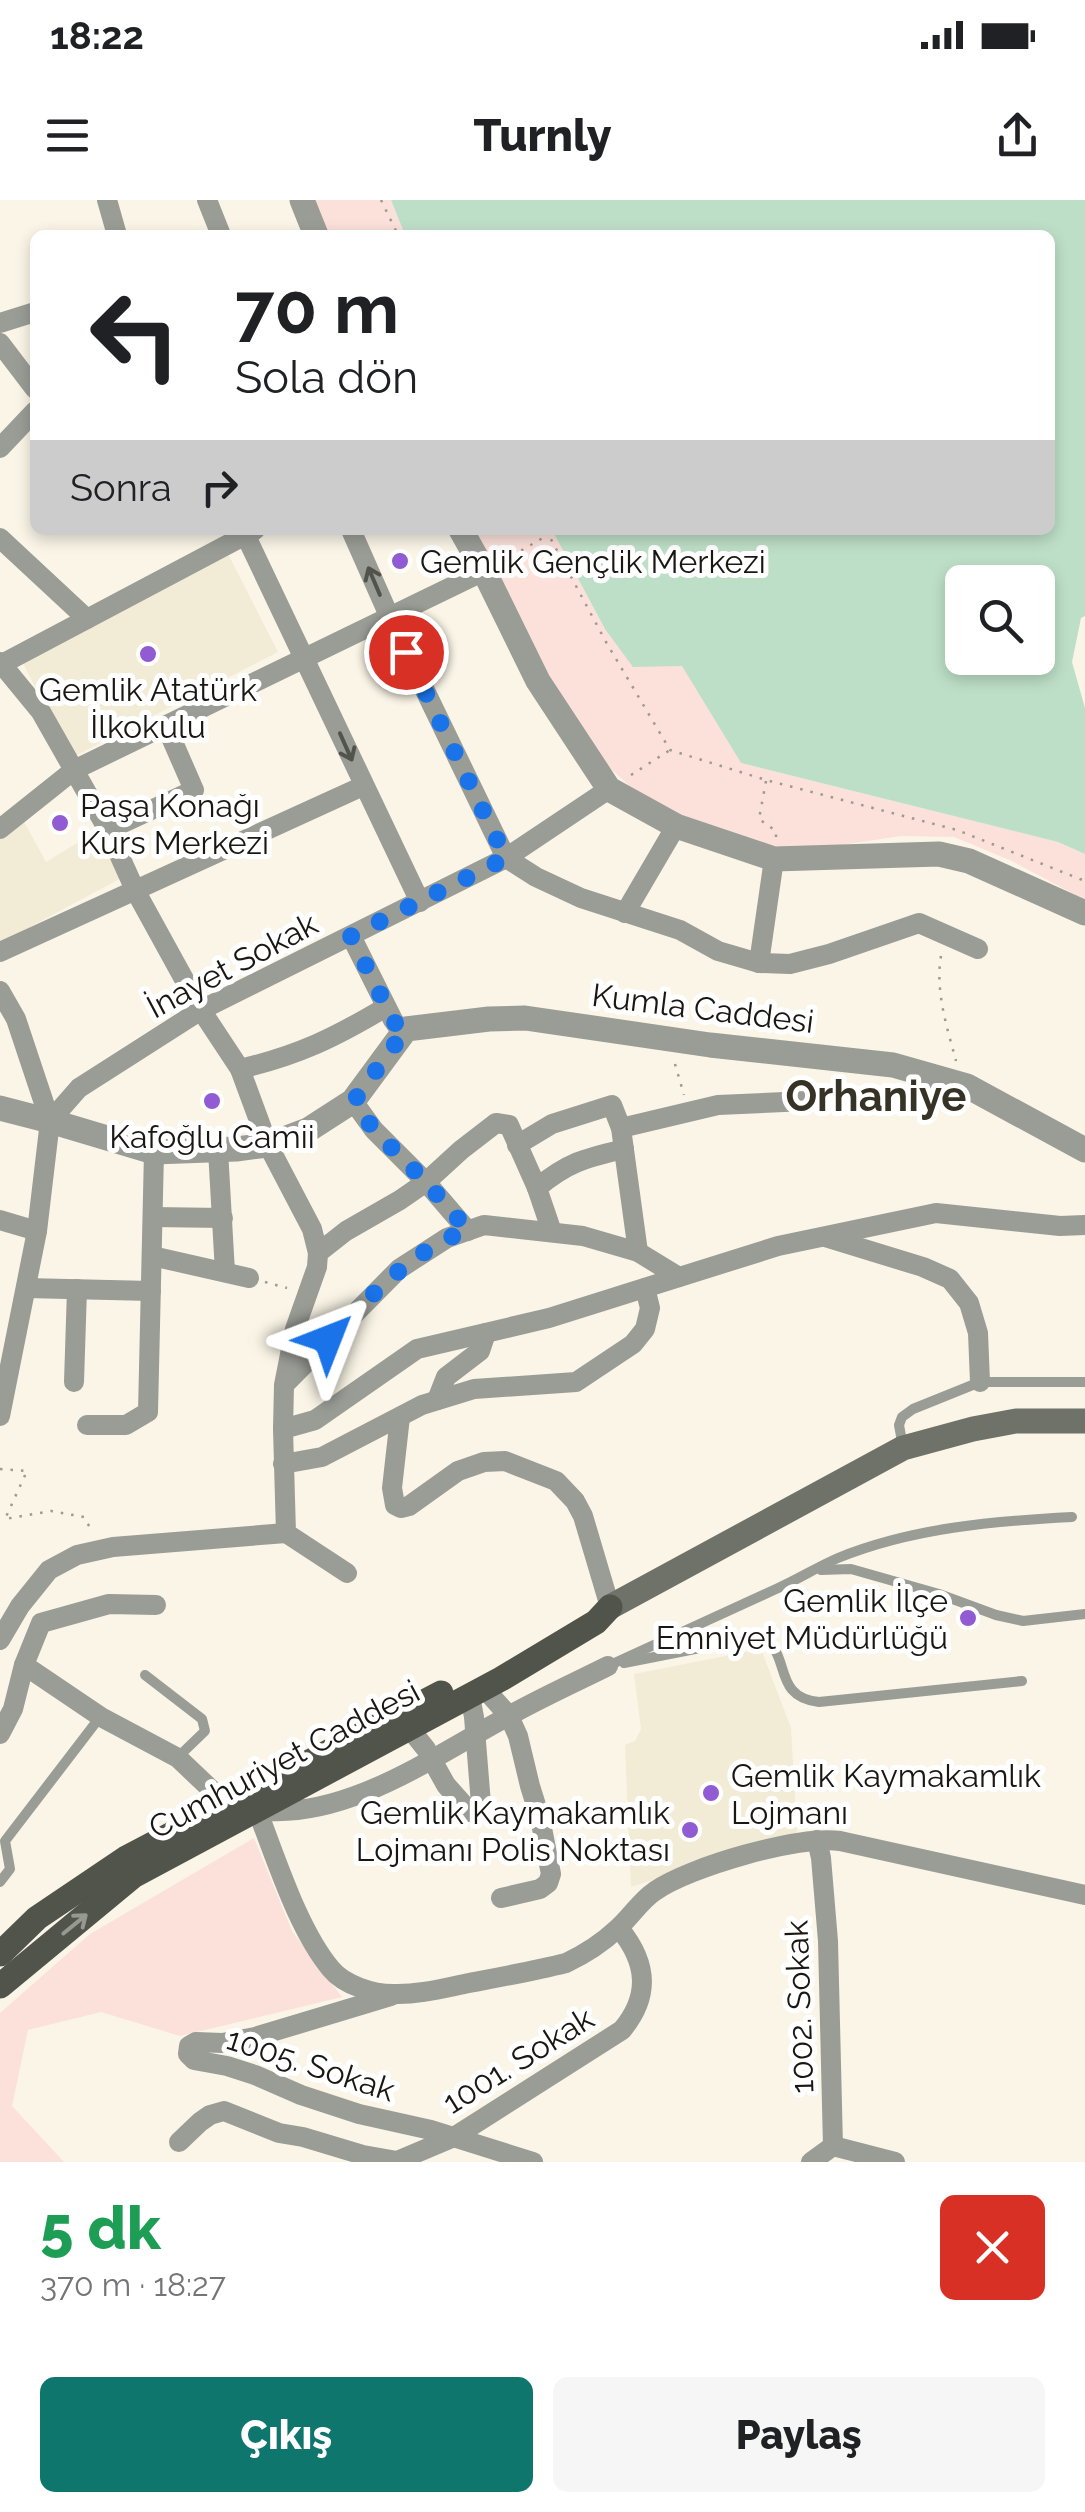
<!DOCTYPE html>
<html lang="tr">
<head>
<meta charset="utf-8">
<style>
  body { margin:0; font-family:Raleway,sans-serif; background:#f6f6f6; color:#202124; height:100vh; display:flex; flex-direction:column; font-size:38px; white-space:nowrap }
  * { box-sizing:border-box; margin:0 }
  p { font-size:32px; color:#757577 }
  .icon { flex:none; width:55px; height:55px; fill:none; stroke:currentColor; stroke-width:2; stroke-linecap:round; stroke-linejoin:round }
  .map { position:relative; height:1962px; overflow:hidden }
  .sheet { display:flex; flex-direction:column; background:#fff; flex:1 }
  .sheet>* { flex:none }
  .top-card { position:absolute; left:30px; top:30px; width:1025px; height:305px; border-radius:15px; box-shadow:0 5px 15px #0003; background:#fff; color:#202124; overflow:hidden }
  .controls { position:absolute; left:945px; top:365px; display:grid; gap:20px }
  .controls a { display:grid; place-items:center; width:110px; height:110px; border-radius:15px; background:#fff; box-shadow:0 5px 15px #0003; font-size:50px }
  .pin { position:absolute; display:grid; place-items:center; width:85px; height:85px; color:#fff; margin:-42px; border:5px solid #fff; border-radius:50%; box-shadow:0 2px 10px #0007 }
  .me { position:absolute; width:110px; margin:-55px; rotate:45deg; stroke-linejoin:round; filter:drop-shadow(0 0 8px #0008) }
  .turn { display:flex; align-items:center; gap:35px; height:210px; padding:0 40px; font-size:45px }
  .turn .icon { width:130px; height:130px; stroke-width:2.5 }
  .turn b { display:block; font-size:70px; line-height:85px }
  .then { display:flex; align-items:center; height:95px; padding:0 40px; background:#0003; gap:20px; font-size:38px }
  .round { display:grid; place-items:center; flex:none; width:105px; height:105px; border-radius:15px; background:#f6f6f6 }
  .overview { display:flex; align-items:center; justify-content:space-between; height:170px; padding:0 40px }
  h1 { font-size:60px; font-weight:800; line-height:75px; color:#1e9e55 }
  .primary-button { display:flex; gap:20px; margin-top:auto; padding:20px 40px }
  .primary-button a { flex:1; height:115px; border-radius:15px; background:#0f766e; color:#fff; font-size:40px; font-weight:800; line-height:115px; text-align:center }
  .primary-button a+a { background:#f6f6f6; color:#202124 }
  .status { display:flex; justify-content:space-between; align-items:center; height:70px; padding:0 50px; background:#fff; direction:ltr }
  .status svg { height:28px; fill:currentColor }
  header { display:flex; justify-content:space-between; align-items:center; height:130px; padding:0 40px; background:#fff; font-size:45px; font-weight:800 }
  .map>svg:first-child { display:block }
  .built { fill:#f2ebd5 }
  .green { fill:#fce0da }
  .water { fill:#bedfc7; fill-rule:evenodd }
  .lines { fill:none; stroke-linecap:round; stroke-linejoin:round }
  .path { stroke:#9d9a8f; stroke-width:2.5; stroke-dasharray:2.5 8; stroke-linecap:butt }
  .service { stroke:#9a9c96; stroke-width:10 }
  .minor { stroke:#9a9c96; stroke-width:20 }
  .tertiary { stroke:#9a9c96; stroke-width:25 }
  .secondary { stroke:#6f7269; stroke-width:25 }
  .primary { stroke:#51544a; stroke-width:25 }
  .oneway { stroke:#53534d }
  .oneway2 { stroke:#979892 }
  .route { stroke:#1a73e8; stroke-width:18; stroke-dasharray:0 32.4 }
  .poi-dot { fill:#905bd3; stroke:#fff; stroke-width:4 }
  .labels { text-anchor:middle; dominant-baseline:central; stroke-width:10; stroke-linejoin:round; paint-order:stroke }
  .poi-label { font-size:32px; fill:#191712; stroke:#fff; text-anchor:start }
  .street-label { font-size:32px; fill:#191712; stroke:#fff }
  .district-label { font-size:42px; font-weight:bold; fill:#363226; stroke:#fff }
</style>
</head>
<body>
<div class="status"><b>18:22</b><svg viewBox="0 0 49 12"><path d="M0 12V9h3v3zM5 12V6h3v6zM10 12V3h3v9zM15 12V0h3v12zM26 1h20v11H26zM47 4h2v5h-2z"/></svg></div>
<header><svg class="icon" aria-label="menu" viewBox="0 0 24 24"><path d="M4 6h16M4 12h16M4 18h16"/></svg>Turnly<svg class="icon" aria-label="share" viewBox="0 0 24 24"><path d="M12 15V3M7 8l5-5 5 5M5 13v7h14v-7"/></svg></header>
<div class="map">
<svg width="1085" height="1962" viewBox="0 0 1085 1962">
  <rect width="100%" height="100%" fill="#faf5e6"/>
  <g class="built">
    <path d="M226,350L278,452L71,558L19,455Z"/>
    <path d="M21,616L46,662L105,626L127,675L0,743V633Z"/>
    <path d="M761,1449L791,1528L797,1634L631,1687L625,1545L635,1541L641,1529L634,1474Z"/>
  </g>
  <g class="green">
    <path d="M305,0H391L405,35H317Z"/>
    <path d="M466,330H552L605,429L682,465L741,563L1058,642L1085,654V700L1012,661L954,637L901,636L801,651L766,645L677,615L635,591L598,557L540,468Z"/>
    <path d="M254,1638L292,1731L342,1797L180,1836L101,1812L28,1830L12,1906L64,1962H0V1813L90,1734Z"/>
  </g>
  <path class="water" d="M391,0H1085V416L1081,418L1072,462L1085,508V654L1058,642L741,563L682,466L633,467L605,429L552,330H1050V35H405ZM962,382H1038V458H962Z"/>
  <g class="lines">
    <g class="path">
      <path d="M381,0L398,35"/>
      <path d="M546,330L606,442L670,550L766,580L957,630L1085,681"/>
      <path d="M503,361L548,335"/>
      <path d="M631,575L670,550"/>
      <path d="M766,581L759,619L776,631V638"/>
      <path d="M941,756C935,791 947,827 956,861"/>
      <path d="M675,864L684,895"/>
      <path d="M265,1082L287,1088"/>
      <path d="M0,1269L27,1271L5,1319L51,1311L84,1317L93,1333"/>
    </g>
    <g class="service">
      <path d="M903,1247L899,1225L902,1217L913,1209L980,1182H1085"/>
      <path d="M821,1370L851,1369L939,1394L996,1415L1023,1421L1085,1414"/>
      <path d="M624,1463L756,1437C795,1446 768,1497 819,1502L1022,1481"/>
      <path d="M608,1466C664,1440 720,1415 776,1389C797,1380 817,1367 838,1358C911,1328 994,1321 1072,1317"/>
      <path d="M145,1475L202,1519L205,1531L178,1557"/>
      <path d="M0,1682L10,1669L5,1641L100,1517"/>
    </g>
    <g class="minor">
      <path d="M107,0L117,35"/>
      <path d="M207,0L221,35"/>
      <path d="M0,123L35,112"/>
      <path d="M0,143L35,189"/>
      <path d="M0,248L35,211"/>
      <path d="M243,330L420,702"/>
      <path d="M351,330L390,418L506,658"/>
      <path d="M0,338L87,419"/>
      <path d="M0,462L41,512L108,630L135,690L201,810L240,869L268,945L312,1029L318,1053L317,1067L295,1129L284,1185L283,1229"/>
      <path d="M2,464L255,330"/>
      <path d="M0,629L74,570L484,371"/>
      <path d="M108,630L194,590L166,526"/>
      <path d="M506,658L536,677L581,698L680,730L718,751L759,763L790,764L829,754L919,723L978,749"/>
      <path d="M625,713L676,626"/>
      <path d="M351,736L393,820L398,827L406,829"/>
      <path d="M0,752L363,586"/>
      <path d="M759,763L774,659"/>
      <path d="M0,791L16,819L50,921L37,1031L0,1216"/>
      <path d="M240,869C299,855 334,838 386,807"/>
      <path d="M353,901L374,930L426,982L468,1031"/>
      <path d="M50,921L79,888L201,810L506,658L609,589"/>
      <path d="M621,928L718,905L806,901"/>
      <path d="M517,945L552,924L612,905L621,928L638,1052"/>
      <path d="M218,950L225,1072"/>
      <path d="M153,1017L223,1018"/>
      <path d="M0,1020L37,1031"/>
      <path d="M552,1032L537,988C568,962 586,958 624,949"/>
      <path d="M825,1037L923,1067L950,1079L969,1103L978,1133L980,1182"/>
      <path d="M318,1053L346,1031L400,1000L426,982L461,950L496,923L509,925L537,988"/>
      <path d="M152,1056L249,1078"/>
      <path d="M26,1088L151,1091"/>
      <path d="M74,1182L77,1089"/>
      <path d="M285,1184L399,1069L447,1038L484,1025L583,1036L638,1052L679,1077"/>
      <path d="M437,1200L446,1177L480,1151L486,1133"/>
      <path d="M400,1217L392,1288L395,1305L401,1308L409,1306L458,1271L484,1262L505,1261L556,1281L575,1301L583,1316L610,1407"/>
      <path d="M87,1225H126L148,1212L154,952"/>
      <path d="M283,1264L322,1257L422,1205L474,1189L576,1182L633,1144L645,1129L650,1108L645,1088"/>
      <path d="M347,1373L286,1333L283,1229L315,1220L417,1149L549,1118L778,1046L936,1013L1060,1026L1085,1025"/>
      <path d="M0,1440L20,1406L49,1370L77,1355L113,1347L286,1333"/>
      <path d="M24,1465L101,1517L178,1558L238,1615"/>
      <path d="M608,1466C574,1483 538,1499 505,1518C431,1558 344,1621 257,1610C276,1658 298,1730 331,1769C344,1785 373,1794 393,1794C418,1795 444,1788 469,1783C501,1777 534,1771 566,1763C585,1754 602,1743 617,1729C631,1717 640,1701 655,1691C689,1667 799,1635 840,1641L1085,1695"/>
      <path d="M484,1488L509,1516L518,1536L530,1586L540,1618L551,1674L548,1683L540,1689L501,1698"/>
      <path d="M410,1529L426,1549L446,1585L470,1612L477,1611L481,1604L474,1517L470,1496"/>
      <path d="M0,1534L13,1509L24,1465L41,1423L109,1404L156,1405"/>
      <path d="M817,1640L821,1658L828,1741L833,1946"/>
      <path d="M391,1796L255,1837L222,1843L196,1842L189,1846L188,1854L194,1860L227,1866L255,1875L301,1895L359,1914L431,1930L533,1962"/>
      <path d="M179,1942L200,1922L210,1915L224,1911L279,1933L303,1937L363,1955L397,1961"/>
      <path d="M833,1946L895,1962"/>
      <path d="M395,1962L454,1937L622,1830C651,1795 647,1762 619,1728"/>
      <path d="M811,1962L833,1946"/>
    </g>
    <g class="tertiary">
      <path d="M302,0L316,35"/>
      <path d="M461,330L484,371L538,481L609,589L676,626L774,659L939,654L969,661L1085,713"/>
      <path d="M0,908L50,921L154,952L236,949L268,945L308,930L353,901L406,829L489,819L525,818L710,845L893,865L967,886L1085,950"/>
    </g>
    <path class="secondary" d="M610,1407L903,1248L973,1229L1016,1221H1085"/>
    <g class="primary">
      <path d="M0,1754L37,1718L126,1658L441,1493"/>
      <path d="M0,1786L133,1676L501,1479L596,1422L610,1407"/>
    </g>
  </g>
  <defs><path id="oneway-shaft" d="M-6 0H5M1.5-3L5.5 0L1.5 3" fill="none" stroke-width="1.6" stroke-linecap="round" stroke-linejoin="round" transform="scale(2.5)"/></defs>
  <g class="oneway">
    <use href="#oneway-shaft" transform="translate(374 381) rotate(-113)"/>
    <use href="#oneway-shaft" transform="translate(346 547) rotate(66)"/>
  </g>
  <use class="oneway2" href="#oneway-shaft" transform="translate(75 1724) rotate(-39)"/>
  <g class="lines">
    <path class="route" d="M328,1139C371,1097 410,1051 468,1030L426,982L374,930L354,901L406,829L398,827L393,820L351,736L506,658L406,452"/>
  </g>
  <g class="poi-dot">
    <circle cx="400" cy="361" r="10"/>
    <circle cx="148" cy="454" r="10"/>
    <circle cx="60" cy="623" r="10"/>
    <circle cx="212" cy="901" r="10"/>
    <circle cx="968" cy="1418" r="10"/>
    <circle cx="711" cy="1593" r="10"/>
    <circle cx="690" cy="1630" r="10"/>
  </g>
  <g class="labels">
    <g class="poi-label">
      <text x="420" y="361">Gemlik Gençlik Merkezi</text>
      <text x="148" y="489" text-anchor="middle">Gemlik Atatürk<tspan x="148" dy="37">İlkokulu</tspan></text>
      <text x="80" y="605">Paşa Konağı<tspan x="80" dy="37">Kurs Merkezi</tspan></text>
      <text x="212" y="936" text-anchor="middle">Kafoğlu Camii</text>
      <text x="948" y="1400" text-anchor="end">Gemlik İlçe<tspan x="948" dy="37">Emniyet Müdürlüğü</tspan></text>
      <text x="731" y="1575">Gemlik Kaymakamlık<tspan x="731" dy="37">Lojmanı</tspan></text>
      <text x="670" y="1612" text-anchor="end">Gemlik Kaymakamlık<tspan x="670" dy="37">Lojmanı Polis Noktası</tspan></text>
    </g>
    <g class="street-label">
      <text transform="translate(232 765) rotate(-28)">İnayet Sokak</text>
      <text transform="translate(703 808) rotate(7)">Kumla Caddesi</text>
      <text transform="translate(284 1559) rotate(-28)">Cumhuriyet Caddesi</text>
      <text transform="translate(799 1807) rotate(-92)">1002. Sokak</text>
      <text transform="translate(518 1860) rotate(-32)">1001. Sokak</text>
      <text transform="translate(311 1864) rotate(18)">1005. Sokak</text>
    </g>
    <g class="district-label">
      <text x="876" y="896">Orhaniye</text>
    </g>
  </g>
</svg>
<div class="controls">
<a><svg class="icon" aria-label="search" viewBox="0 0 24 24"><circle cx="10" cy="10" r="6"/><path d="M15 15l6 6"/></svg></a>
</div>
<div class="pin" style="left:406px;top:452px;background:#d93025"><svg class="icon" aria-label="arrive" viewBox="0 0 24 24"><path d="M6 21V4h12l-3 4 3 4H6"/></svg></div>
<svg class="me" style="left:328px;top:1139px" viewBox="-20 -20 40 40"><path d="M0-17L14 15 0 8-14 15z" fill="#1a73e8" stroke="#fff" stroke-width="4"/></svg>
<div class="top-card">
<div class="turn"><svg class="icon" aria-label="left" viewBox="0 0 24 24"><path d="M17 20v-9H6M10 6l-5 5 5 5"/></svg><div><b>70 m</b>Sola dön</div></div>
<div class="then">Sonra<svg class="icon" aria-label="right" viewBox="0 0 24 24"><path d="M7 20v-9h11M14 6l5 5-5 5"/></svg></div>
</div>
</div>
<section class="sheet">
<div class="overview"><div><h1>5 dk</h1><p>370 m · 18:27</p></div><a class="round" style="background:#d93025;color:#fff"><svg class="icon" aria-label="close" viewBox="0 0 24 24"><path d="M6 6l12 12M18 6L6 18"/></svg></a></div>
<div class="primary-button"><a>Çıkış</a><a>Paylaş</a></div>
</section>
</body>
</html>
